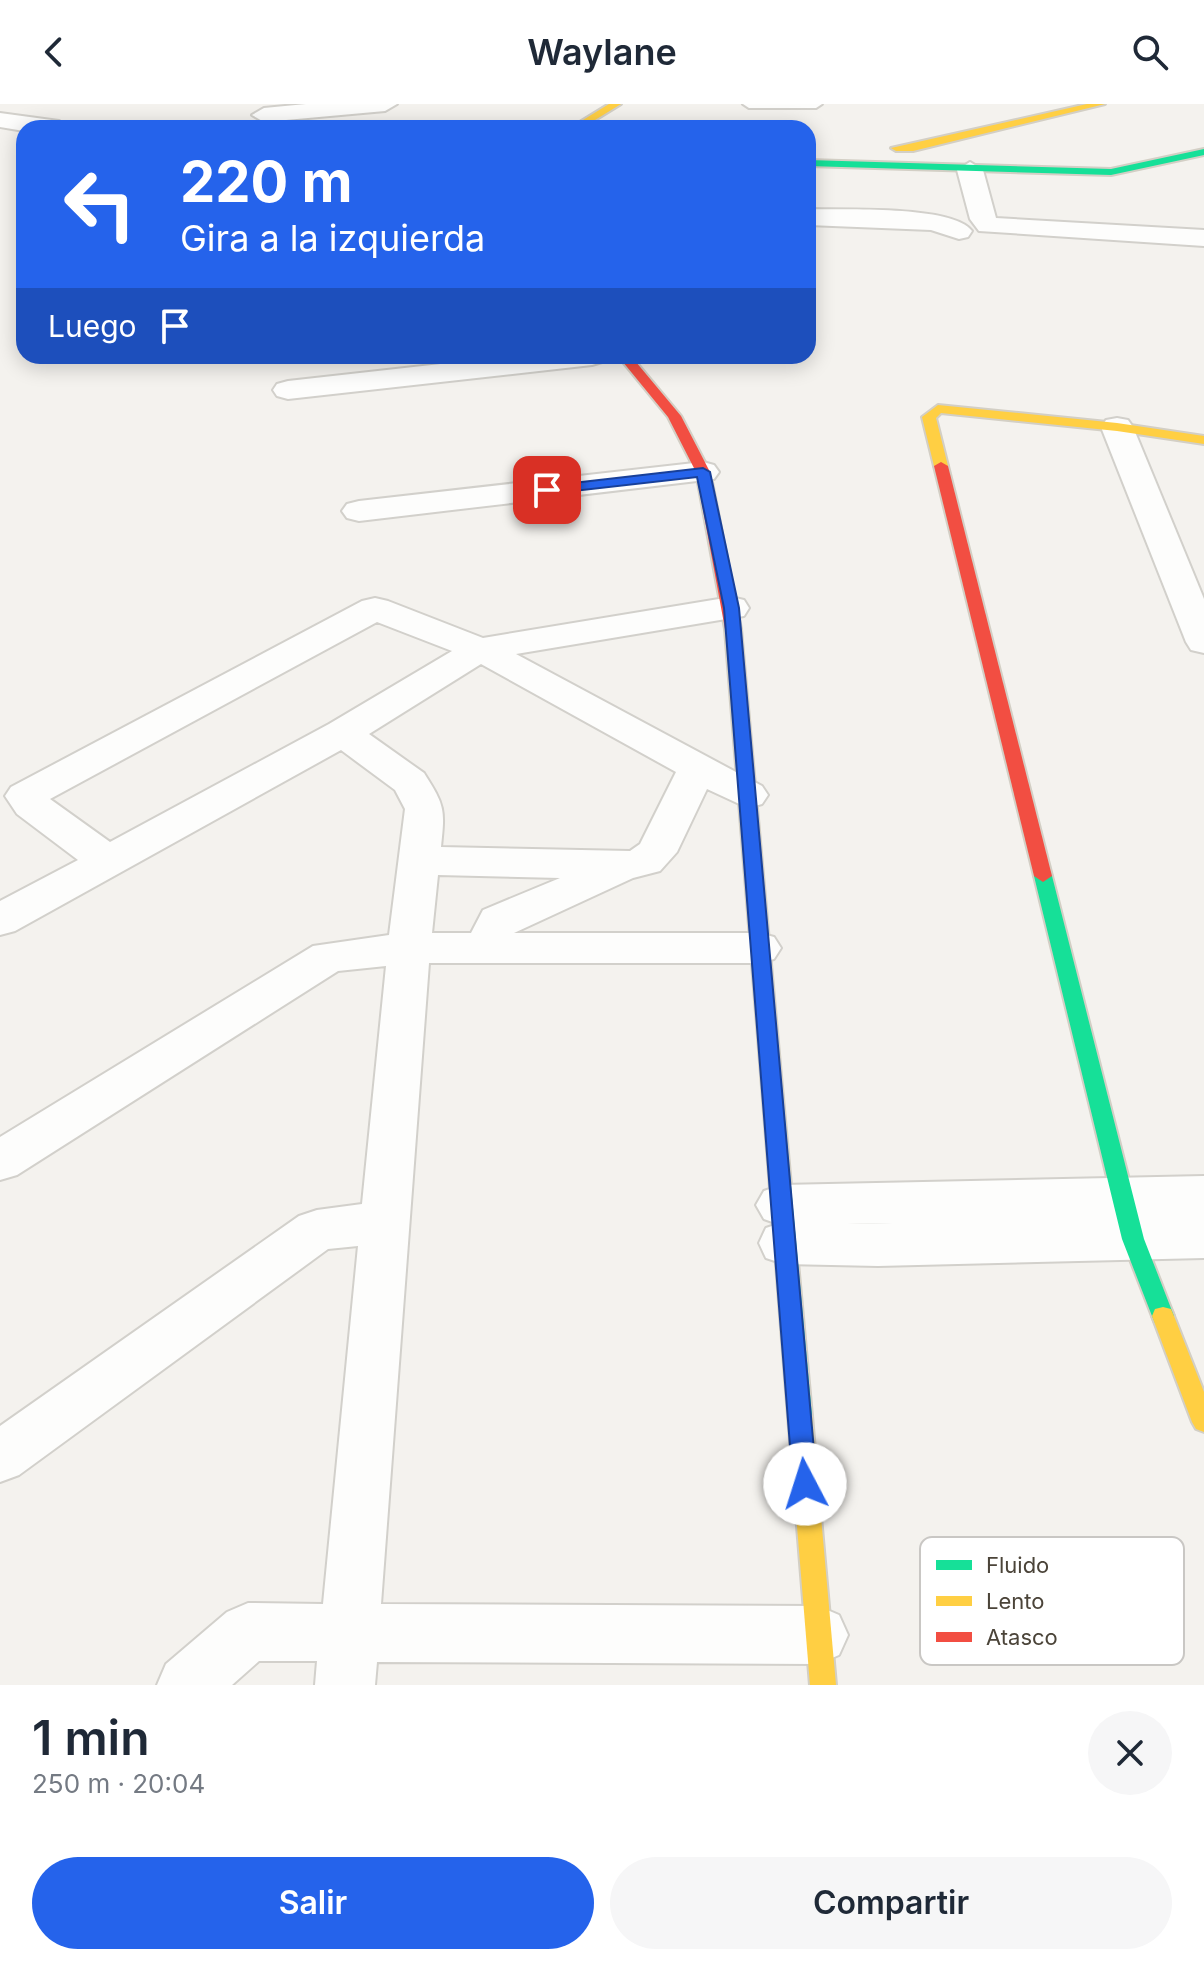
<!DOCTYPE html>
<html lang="es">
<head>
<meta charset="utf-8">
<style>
  body { margin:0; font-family:Inter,sans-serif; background:#f6f6f7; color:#1f2937; height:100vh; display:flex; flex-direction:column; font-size:30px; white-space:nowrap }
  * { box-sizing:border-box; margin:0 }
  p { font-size:26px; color:#747a83 }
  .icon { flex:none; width:44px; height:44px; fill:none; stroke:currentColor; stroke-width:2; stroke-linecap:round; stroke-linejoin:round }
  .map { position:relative; height:1581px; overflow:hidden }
  .side { display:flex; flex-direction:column; background:#fff; flex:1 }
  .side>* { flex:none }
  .top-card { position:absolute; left:16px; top:16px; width:800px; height:244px; border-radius:24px; box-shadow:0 4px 20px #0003; background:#2563eb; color:#fff; overflow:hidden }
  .pin { position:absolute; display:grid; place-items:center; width:68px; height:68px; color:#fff; margin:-34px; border-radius:16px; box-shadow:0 4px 12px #0006 }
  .me { position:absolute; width:88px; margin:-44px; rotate:355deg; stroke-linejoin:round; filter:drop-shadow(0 0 6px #0008) }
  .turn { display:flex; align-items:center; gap:28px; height:168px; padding:0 32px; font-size:36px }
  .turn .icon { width:104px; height:104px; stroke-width:2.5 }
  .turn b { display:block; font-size:56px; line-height:68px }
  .then { display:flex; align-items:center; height:76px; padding:0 32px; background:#0003; gap:16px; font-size:30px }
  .round { display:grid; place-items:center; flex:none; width:84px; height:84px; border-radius:42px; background:#f6f6f7 }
  .overview { display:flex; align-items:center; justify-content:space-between; height:136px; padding:0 32px }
  h1 { font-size:48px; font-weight:600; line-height:60px }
  .button { display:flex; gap:16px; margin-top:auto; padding:16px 32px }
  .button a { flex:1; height:92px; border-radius:48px; background:#2563eb; color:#fff; font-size:32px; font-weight:600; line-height:92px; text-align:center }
  .button a+a { background:#f6f6f7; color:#1f2937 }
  header { display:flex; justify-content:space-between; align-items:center; height:104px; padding:0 32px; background:#fff; font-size:36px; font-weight:600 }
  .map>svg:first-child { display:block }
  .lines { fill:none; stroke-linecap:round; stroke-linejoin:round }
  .lane-casing { stroke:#d2d0cb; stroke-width:4 }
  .street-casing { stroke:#d2d0cb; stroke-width:4 }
  .fast-casing { stroke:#d3cfc5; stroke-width:4 }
  .slow-casing { stroke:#d3cfc5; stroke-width:4 }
  .jam-casing { stroke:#d3cfc5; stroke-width:4 }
  .lane { fill:#fdfdfc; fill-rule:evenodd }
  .street { fill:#fdfdfc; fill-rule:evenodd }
  .fast { fill:#16e098; fill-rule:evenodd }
  .slow { fill:#ffcf43; fill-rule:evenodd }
  .jam { fill:#f24e42; fill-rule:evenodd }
  .route { fill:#2563eb; stroke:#184099; stroke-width:2 }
  .key { fill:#fff; stroke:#c9c7c4; stroke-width:2 }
  .key-label { font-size:22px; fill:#4b4439 }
</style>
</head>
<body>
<header><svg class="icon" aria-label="back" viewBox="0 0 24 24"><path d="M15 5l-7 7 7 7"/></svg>Waylane<svg class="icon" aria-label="search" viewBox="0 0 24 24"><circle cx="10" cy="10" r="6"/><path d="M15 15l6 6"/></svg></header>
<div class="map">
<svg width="1204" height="1581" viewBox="0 0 1204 1581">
  <rect width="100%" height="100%" fill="#f4f2ee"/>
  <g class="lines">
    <g class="lane-casing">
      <path id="lane" d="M743,0H822L816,4H749Z"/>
    </g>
    <g class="street-casing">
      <g id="street">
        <path d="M306,0H397L385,7L264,18L252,11L264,4Z"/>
        <path d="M0,9L59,17L71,24L24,27L0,23Z"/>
        <path d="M970,58L983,66L996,114L1204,126V142L979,127L970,115L957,66Z"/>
        <path d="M808,105C841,106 954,101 972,127L968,133L959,135L931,126L808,121Z"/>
        <path d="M512,252H607L602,258L592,261L288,295L277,292L273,286L277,280L288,277Z"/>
        <path d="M1117,314L1128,316L1133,323L1204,495V549L1191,546L1186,538L1101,323L1106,316Z"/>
        <path d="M703,358L714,361L719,368L714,375L359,417L347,414L342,407L347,400L359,397Z"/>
        <path d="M731,493L744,496L749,504L744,512L516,550L762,682L768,691L762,700L748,704L707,685L677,748L660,767L633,774L514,829H759L774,833L781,844L774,855L759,859H429L381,1500L818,1502L839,1511L848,1531L839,1551L818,1560L377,1558L375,1581H315L317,1557H259L232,1581H157L166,1560L227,1508L248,1499L323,1500L358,1142L328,1145L19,1371L0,1378V1322L299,1112L317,1106L362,1100L386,862L338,867L17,1071L0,1076V1033L313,842L389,831L405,705L395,686L341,646L15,827L0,831V797L78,756L17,710L5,692L11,683L362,497L375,494L388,497L483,534ZM377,518L452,547L329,620L110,738L50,695ZM481,560L676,668L640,740L630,747L441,743C445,705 445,702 424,669L369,630ZM438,771L560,774L483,806L471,829H432Z"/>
        <path d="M1204,1072V1112L847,1120L1204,1112V1154L878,1162L784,1160L766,1154L759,1139L766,1124L778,1120L764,1115L756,1101L764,1087L781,1081Z"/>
      </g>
    </g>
    <g class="fast-casing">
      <g id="fast">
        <path d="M1204,45V51L1111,71L808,62V56L1111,65Z"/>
        <path d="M1043,766L1052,772L1144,1135L1174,1212L1171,1219L1163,1221L1155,1219L1152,1212L1122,1135L1034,772Z"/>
        <path d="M772,975L779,978L782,983L812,1312L808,1319L800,1322L792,1319L788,1312L762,983L765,978Z"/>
      </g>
    </g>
    <g class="slow-casing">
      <g id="slow">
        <path d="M609,0H621L582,24H570Z"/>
        <path d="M1087,0H1105L913,47H896L891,44Z"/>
        <path d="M938,301L1117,319L1204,332V340L1117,327L941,309L936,314L948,362L941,366L934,362L922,313Z"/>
        <path d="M733,520L741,525L782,983L779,988H765L762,983L725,525Z"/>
        <path d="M1163,1203L1171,1205L1174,1212L1204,1288V1328L1196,1325L1192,1318L1152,1212L1155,1205Z"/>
        <path d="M800,1302L808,1305L812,1312L836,1581H810L788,1312L792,1305Z"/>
      </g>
    </g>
    <g class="jam-casing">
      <g id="jam">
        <path d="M618,252H631L681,312L710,368L741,525L738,528L733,530L725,525L696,368L668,313Z"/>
        <path d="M941,358L948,362L1052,772L1043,778L1034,772L934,362Z"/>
      </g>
    </g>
    <use href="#lane" class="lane"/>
    <use href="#street" class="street"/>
    <use href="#fast" class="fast"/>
    <use href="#slow" class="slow"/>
    <use href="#jam" class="jam"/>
  </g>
  <path class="route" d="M703,364L710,368L739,504L817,1380L814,1388L805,1391L797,1388L793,1380L724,504L697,373L547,390L540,386L547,382Z"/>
  <rect x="920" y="1433" width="264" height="128" rx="12" class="key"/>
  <rect x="936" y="1456" width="36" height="10" fill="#16e098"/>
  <rect x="936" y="1492" width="36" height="10" fill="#ffcf43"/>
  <rect x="936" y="1528" width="36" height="10" fill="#f24e42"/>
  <g class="key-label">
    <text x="986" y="1469">Fluido</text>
    <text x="986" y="1505">Lento</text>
    <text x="986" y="1541">Atasco</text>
  </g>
</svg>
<div class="pin" style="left:547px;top:386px;background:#d93025"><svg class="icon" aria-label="arrive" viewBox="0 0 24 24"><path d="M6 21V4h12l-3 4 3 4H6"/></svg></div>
<svg class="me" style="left:805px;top:1380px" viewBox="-20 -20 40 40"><circle r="19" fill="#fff"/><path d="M0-13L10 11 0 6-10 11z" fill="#2563eb"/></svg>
<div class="top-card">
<div class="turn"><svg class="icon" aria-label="left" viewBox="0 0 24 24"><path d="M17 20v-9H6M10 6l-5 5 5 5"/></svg><div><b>220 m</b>Gira a la izquierda</div></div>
<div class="then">Luego<svg class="icon" aria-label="arrive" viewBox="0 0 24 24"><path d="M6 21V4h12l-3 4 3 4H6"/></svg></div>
</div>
</div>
<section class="side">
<div class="overview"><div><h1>1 min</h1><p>250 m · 20:04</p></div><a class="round"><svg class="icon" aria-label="close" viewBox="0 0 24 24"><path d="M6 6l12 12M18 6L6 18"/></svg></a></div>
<div class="button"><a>Salir</a><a>Compartir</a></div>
</section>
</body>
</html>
